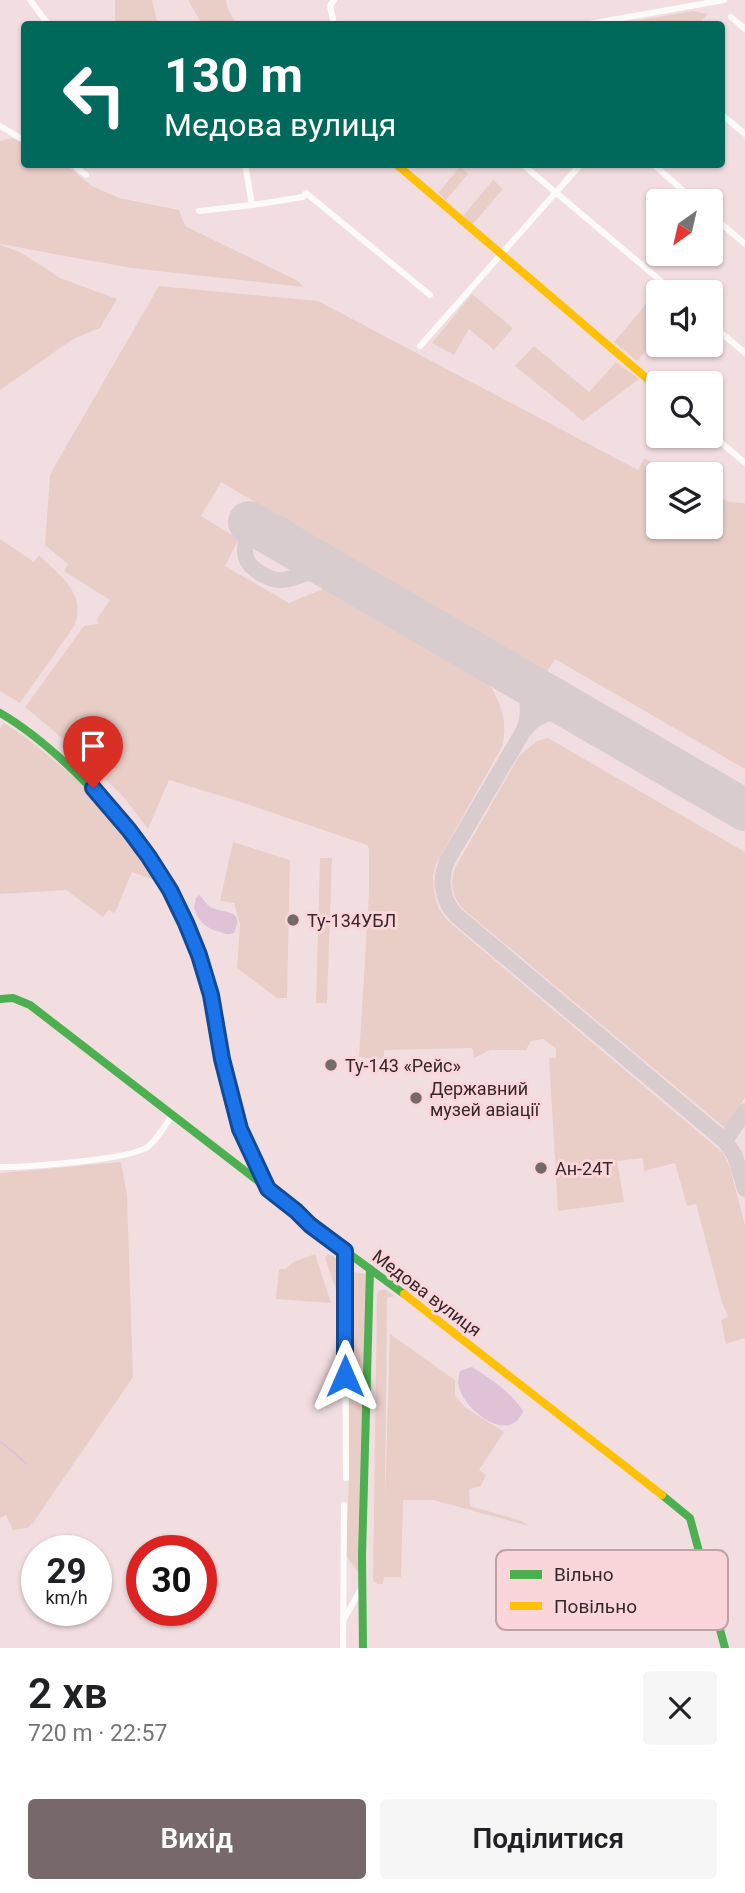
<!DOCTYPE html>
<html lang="uk">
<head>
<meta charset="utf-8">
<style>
  body { margin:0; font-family:Roboto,sans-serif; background:#f6f6f6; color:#202124; height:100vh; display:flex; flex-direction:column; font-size:26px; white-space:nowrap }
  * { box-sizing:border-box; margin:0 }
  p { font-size:23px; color:#757577 }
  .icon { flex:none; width:38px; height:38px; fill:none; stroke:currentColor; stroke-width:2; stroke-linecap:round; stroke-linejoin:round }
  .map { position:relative; height:1648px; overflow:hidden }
  .panel { display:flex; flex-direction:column; background:#fff; flex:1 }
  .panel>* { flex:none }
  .top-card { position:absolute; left:21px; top:21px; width:704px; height:147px; border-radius:7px; box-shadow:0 2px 5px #0004; background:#00695c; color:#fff; overflow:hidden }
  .needle { width:46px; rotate:214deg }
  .buttons { position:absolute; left:646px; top:189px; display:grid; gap:14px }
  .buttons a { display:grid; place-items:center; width:77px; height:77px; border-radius:7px; background:#fff; box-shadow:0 2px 5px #0004; font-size:35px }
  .speed { position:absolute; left:21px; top:1535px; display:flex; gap:14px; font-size:35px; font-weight:700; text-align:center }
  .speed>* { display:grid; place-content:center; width:91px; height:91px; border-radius:50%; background:#fff; box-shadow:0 2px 5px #0004; line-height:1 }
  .speed small { font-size:18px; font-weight:400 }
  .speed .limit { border:10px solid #d22; background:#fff; color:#111 }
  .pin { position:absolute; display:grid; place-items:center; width:60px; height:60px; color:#fff; margin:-72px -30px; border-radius:50% 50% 50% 0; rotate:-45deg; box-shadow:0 0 7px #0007 }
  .pin .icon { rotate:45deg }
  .me { position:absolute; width:77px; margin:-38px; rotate:0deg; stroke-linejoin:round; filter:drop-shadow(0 0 5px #0008) }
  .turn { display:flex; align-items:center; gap:24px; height:147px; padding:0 28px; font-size:32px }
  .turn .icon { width:91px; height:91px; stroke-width:2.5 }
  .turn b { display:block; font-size:49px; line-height:60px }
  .round { display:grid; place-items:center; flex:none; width:74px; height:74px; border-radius:7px; background:#f6f6f6 }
  .summary { display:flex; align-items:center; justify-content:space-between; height:119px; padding:0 28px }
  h1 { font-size:42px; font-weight:600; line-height:52px }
  .primary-button { display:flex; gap:14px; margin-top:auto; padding:14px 28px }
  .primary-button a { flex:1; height:80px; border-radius:7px; background:#77686a; color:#fff; font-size:28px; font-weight:600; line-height:80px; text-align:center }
  .primary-button a+a { background:#f6f6f6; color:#202124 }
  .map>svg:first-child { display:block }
  .green { fill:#e9cec7 }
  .water { fill:#e0c2d7 }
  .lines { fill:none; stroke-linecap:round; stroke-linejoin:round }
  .stream { stroke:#e0c2d7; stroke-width:2 }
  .taxiway { stroke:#d9ccce; stroke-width:16 }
  .runway { stroke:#d9ccce; stroke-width:42 }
  .street { stroke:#fdfafa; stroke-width:6 }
  .fast { stroke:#4caf50; stroke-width:8 }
  .slow { stroke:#ffc107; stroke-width:8 }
  .route-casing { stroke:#114b97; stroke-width:18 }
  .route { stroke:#1a73e8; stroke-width:12 }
  .poi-dot { fill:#77686a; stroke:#fad6db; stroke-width:2.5 }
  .labels { text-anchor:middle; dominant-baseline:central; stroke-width:6; stroke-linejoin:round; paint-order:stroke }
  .poi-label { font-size:18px; fill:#35282a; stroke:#fad6db; text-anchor:start }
  .street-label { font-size:18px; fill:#35282a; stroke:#fad6db }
  .key { fill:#fad6db; stroke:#bfa2a6; stroke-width:2 }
  .key-label { font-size:19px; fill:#35282a }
</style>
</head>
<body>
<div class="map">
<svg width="745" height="1648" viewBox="0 0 745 1648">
  <rect width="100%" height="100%" fill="#f2dee1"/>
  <g class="green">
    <path d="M115,0H152L157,21L159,24H118L115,21Z"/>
    <path d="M188,0H226L227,7L236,24H202Z"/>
    <path d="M693,11L708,14L698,24H637L641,20Z"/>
    <path d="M12,138L24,144V164L62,165L72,170L92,186L119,198L179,210L185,226L298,281L303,287L131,268L0,244V141Z"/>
    <path d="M460,167L468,174L446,200L438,193Z"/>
    <path d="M493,180L503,189L472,225L463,216Z"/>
    <path d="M0,245L20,252L60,278L117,299L100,328L73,339L0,390Z"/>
    <path d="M159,286L318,301L638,470L644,458L675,474H658V527H710L711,493L729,502L745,503V769L555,659L547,672L221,482L201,516L239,539L225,566L289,603L325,588L489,684C502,705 508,722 502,747L436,864L433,877L434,892L439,909L448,921L722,1152L729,1165L745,1225V1338L726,1344L721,1320L728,1317L722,1302L696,1204L687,1206L675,1163L644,1171L643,1158L617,1161L624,1202L558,1211L549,1058H556V1049L544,1039L531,1041L526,1050H490L474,1058L473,1050L471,1048L384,1050V1060L359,1057L369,894V849L367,845L244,803L169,780L148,829L126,800L81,754L25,707L84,626L98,624L97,619L110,600L64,571L68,564L45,545L50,476L53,469Z"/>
    <path d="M660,288L664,292H658V336L637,361L614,342Z"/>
    <path d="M472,294L513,328L494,350L469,329L454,355L432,343Z"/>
    <path d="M534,346L589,392L616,362L639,379L583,421L515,366Z"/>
    <path d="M0,539L34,562L39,555C60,576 86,592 75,625L20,703L0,691Z"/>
    <path d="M4,723C49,752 96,794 127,838C137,852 145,866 154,880L132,872L115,913L108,910L103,917L66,890L0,894V728Z"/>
    <path d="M548,738L745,852V1098L725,1128L463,909C452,897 449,881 456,866L519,756L537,741Z"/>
    <path d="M233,842L290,860L287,998H277L237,968L240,924L234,903L220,901Z"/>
    <path d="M320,858H332L327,1003H316Z"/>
    <path d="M121,1162L127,1196L133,1377L33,1523L27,1528L13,1530L6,1515L0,1518V1173Z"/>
    <path d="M315,1254L331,1303L276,1299L279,1269H286L293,1262Z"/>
    <path d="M328,1254C336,1255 341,1265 344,1273L342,1332L343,1310L325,1258Z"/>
    <path d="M355,1272L366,1274L359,1573L346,1556L349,1478V1279Z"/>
    <path d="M384,1289L395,1296L387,1298L385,1501L390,1334L455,1380V1396L466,1408L504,1432L479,1470L486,1475L481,1486L469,1489L470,1506L522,1521L529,1526L433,1500H403L401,1577H384L383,1584H378L373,1581L377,1296L379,1291Z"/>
  </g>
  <g class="water">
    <path d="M199,895C204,899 206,905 212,908C226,914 245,909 234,933C226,936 225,933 217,931C205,928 198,920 194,908L196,898Z"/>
    <path d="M472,1367C491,1379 511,1392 523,1411C510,1446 464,1410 459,1387C457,1382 459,1377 460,1371Z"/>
  </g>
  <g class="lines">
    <path class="stream" d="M0,1441L27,1464"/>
    <g class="taxiway">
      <path d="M311,558C301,548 294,530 283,525C261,516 236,540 248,562C252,569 263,575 270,578C285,585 301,572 317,572C326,571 335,574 344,577"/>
      <path d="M497,666C522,682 535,699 524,730L447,861C439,880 442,901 457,916L725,1141L735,1156L745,1189"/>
      <path d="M524,730C540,711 560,707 583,716"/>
      <path d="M725,1141L745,1111"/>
    </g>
    <path class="runway" d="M249,522L745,810"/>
    <g class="street">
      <path d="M30,0L48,24"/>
      <path d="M731,17L745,29"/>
      <path d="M334,24L330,6L334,0"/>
      <path d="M589,24L724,0"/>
      <path d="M721,114L745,134"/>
      <path d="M0,126L24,140"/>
      <path d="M72,164L86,175"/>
      <path d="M245,164L252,205"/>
      <path d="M522,164L674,292"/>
      <path d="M653,164L695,201"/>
      <path d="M199,211L252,205L303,197L306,193L430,295"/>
      <path d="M710,214L745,244"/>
      <path d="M710,323L745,353"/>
      <path d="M420,346L581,164"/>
      <path d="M710,433L745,463"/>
      <path d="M0,1167C26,1167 132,1160 149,1146C158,1138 165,1125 172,1116"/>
      <path d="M345,1251L346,1478"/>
      <path d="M344,1619L362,1587"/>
      <path d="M343,1648L344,1505"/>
    </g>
    <g class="fast">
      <path d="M0,713C28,729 52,750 75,772C139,834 187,906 211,992C220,1028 223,1066 232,1102C239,1132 253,1159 267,1186"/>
      <path d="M0,999L13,998L30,1005L297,1211L310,1225L404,1294"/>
      <path d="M662,1495L690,1518L725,1648"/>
      <path d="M363,1648L362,1555L370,1269"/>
    </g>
    <g class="slow">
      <path d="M396,164L658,388"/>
      <path d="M404,1294L662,1495"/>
    </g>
  </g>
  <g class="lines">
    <g class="route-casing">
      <path id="route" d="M93,788L129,830L149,857L170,890L186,923L199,955L211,995L222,1059L240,1129L268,1189L296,1211L310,1225L345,1251V1376"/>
    </g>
    <use href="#route" class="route"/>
  </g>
  <g class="poi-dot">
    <circle cx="293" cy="920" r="7"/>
    <circle cx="331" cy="1065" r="7"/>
    <circle cx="416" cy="1098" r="7"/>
    <circle cx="541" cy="1168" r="7"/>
  </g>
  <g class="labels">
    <g class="poi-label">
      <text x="307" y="920">Ту-134УБЛ</text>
      <text x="345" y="1065">Ту-143 «Рейс»</text>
      <text x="430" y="1088">Державний<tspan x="430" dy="21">музей авіації</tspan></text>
      <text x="555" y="1168">Ан-24Т</text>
    </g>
    <g class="street-label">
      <text transform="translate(427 1293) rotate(37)">Медова вулиця</text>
    </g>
  </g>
  <rect x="496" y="1550" width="232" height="80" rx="10" class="key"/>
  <rect x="510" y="1570" width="32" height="9" fill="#4caf50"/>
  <rect x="510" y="1602" width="32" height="8" fill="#ffc107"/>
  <g class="key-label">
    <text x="554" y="1581">Вільно</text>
    <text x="554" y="1613">Повільно</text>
  </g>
</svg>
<div class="buttons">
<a><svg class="needle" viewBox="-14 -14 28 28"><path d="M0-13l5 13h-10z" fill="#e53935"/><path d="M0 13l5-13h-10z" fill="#757577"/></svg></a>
<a><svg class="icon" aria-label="sound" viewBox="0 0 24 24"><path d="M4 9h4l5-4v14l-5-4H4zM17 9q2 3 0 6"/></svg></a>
<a><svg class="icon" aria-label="search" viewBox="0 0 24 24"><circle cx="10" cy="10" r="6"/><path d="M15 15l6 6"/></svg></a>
<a><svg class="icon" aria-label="layers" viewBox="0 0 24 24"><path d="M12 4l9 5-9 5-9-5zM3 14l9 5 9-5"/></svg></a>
</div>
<div class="speed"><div>29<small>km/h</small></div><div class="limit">30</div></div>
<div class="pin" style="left:93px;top:788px;background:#d93025"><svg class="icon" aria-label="arrive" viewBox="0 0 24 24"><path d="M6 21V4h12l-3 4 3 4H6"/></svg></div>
<svg class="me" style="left:345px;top:1376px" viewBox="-20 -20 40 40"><path d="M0-17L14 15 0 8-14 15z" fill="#1a73e8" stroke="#fff" stroke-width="4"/></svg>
<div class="top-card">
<div class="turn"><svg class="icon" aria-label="left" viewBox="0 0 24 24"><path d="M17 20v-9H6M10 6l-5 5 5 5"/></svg><div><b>130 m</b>Медова вулиця</div></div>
</div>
</div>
<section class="panel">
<div class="summary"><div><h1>2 хв</h1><p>720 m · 22:57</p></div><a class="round"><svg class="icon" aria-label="close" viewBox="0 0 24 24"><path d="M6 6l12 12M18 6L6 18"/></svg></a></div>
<div class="primary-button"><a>Вихід</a><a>Поділитися</a></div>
</section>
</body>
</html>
